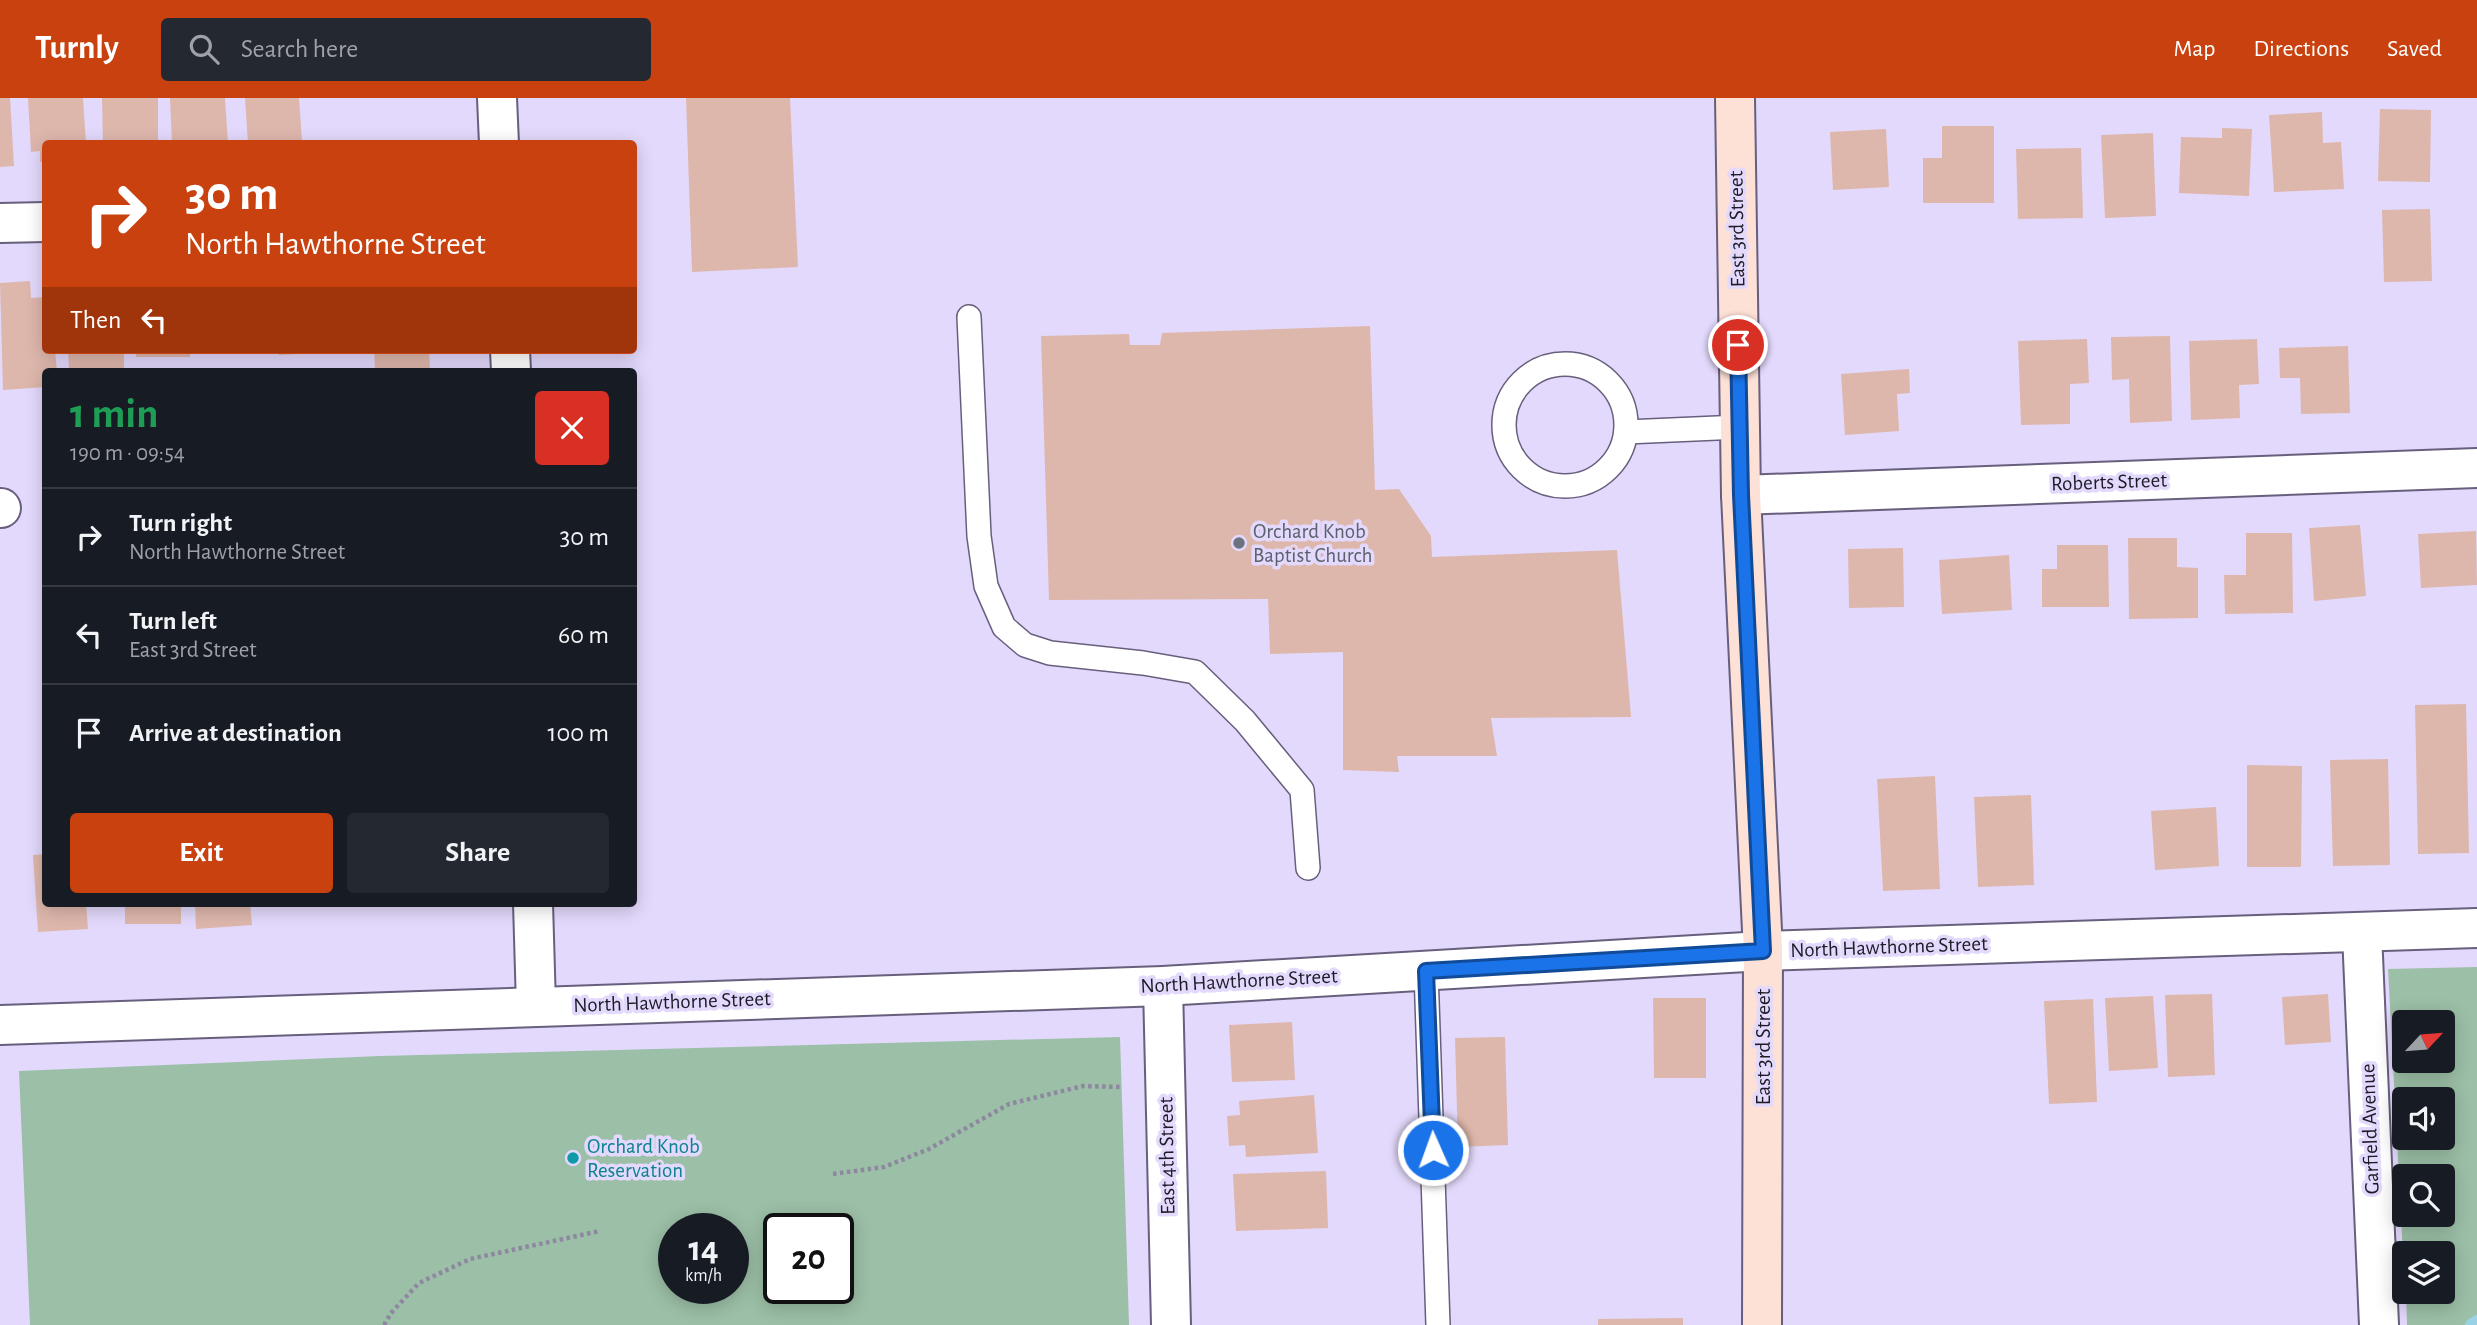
<!DOCTYPE html>
<html lang="en">
<head>
<meta charset="utf-8">
<style>
  body { margin:0; font-family:"Alegreya Sans",sans-serif; background:#242831; color:#f1f3f6; height:100vh; display:flex; flex-direction:column; font-size:26px; white-space:nowrap }
  * { box-sizing:border-box; margin:0 }
  p { font-size:23px; color:#9ea1a6 }
  .icon { flex:none; width:38px; height:38px; fill:none; stroke:currentColor; stroke-width:2; stroke-linecap:round; stroke-linejoin:round }
  .map { position:relative; flex:1; overflow:hidden }
  .details { position:absolute; left:42px; top:270px; width:595px; height:539px; display:flex; flex-direction:column; background:#171b24; border-radius:7px; box-shadow:0 4px 18px #0003 }
  .details>* { flex:none }
  .banner { position:absolute; left:42px; top:42px; width:595px; height:214px; border-radius:7px; box-shadow:0 4px 18px #0003; background:#c8410e; color:#fff; overflow:hidden }
  .needle { width:46px; rotate:64deg }
  .buttons { position:absolute; left:2392px; top:912px; display:grid; gap:14px }
  .buttons a { display:grid; place-items:center; width:63px; height:63px; border-radius:7px; background:#171b24; box-shadow:0 4px 18px #0003; font-size:35px }
  .speed { position:absolute; left:658px; top:1115px; display:flex; gap:14px; font-size:35px; font-weight:700; text-align:center }
  .speed>* { display:grid; place-content:center; width:91px; height:91px; border-radius:50%; background:#171b24; box-shadow:0 4px 18px #0003; line-height:1 }
  .speed small { font-size:18px; font-weight:400 }
  .speed .limit { border:4px solid #111; border-radius:10px; background:#fff; color:#111 }
  .pin { position:absolute; display:grid; place-items:center; width:60px; height:60px; color:#fff; margin:-30px; border:4px solid #fff; border-radius:50%; box-shadow:0 2px 7px #0007 }
  .me { position:absolute; width:77px; margin:-38px; rotate:358deg; stroke-linejoin:round; filter:drop-shadow(0 0 5px #0008) }
  .turn { display:flex; align-items:center; gap:24px; height:147px; padding:0 28px; font-size:32px }
  .turn .icon { width:91px; height:91px; stroke-width:2.5 }
  .turn b { display:block; font-size:49px; line-height:60px }
  .then { display:flex; align-items:center; height:66px; padding:0 28px; background:#0003; gap:14px; font-size:26px }
  .round { display:grid; place-items:center; flex:none; width:74px; height:74px; border-radius:7px; background:#242831 }
  .headline { display:flex; align-items:center; justify-content:space-between; height:119px; padding:0 28px }
  h1 { font-size:42px; font-weight:700; line-height:52px; color:#1e9e55 }
  .button { display:flex; gap:14px; margin-top:auto; padding:14px 28px }
  .button a { flex:1; height:80px; border-radius:7px; background:#c8410e; color:#fff; font-size:28px; font-weight:700; line-height:80px; text-align:center }
  .button a+a { background:#242831; color:#f1f3f6 }
  ul { padding:0; list-style:none }
  li { display:flex; align-items:center; gap:21px; height:98px; padding:0 28px; border-top:2px solid #363941 }
  li div { flex:1 }
  li b { display:block; font-size:26px }
  li em { font-style:normal }
  header { display:flex; align-items:center; gap:42px; box-sizing:border-box; height:98px; padding:0 35px; background:#c8410e; color:#fff }
  header strong { font-size:33px }
  nav { display:flex; gap:38px; margin-inline-start:auto; font-size:24px }
  .search { width:490px; height:63px; background:#242831; display:flex; align-items:center; gap:18px; box-sizing:border-box; padding:0 24px; border-radius:7px; color:#9ea1a6; font-size:26px }
  .map>svg:first-child { display:block }
  .green { fill:#9cbfa7; fill-rule:evenodd }
  .lines { fill:none; stroke-linecap:round; stroke-linejoin:round }
  .stream { stroke:#9ad2e5; stroke-width:12 }
  .building { fill:#deb7ac }
  .service-casing { stroke:#685f7d; stroke-width:26 }
  .minor-casing { stroke:#685f7d; stroke-width:42 }
  .secondary-casing { stroke:#685f7d; stroke-width:42 }
  .path { stroke:#8e87a0; stroke-width:4.5; stroke-dasharray:3.5 3.5; stroke-linecap:butt }
  .service { stroke:#fff; stroke-width:23 }
  .minor { stroke:#fff; stroke-width:38 }
  .secondary { stroke:#fde0d6; stroke-width:38 }
  .route-casing { stroke:#114b97; stroke-width:18 }
  .route { stroke:#1a73e8; stroke-width:12 }
  .worship-dot { fill:#6b7280; stroke:#e3d9fc; stroke-width:2.5 }
  .culture-dot { fill:#0f9aa8; stroke:#e3d9fc; stroke-width:2.5 }
  .labels { text-anchor:middle; dominant-baseline:central; stroke-width:7; stroke-linejoin:round; paint-order:stroke }
  .street-label { font-size:21px; fill:#1e1b27; stroke:#e3d9fc }
  .worship-label { font-size:21px; fill:#5b616d; stroke:#e3d9fc; text-anchor:start }
  .culture-label { font-size:21px; fill:#0d838f; stroke:#e3d9fc; text-anchor:start }
</style>
</head>
<body>
<header>
<strong>Turnly</strong>
<div class="search"><svg class="icon" aria-label="search" viewBox="0 0 24 24"><circle cx="10" cy="10" r="6"/><path d="M15 15l6 6"/></svg>Search here</div>
<nav><a>Map</a><a>Directions</a><a>Saved</a></nav>
</header>
<div class="map">
<svg width="2477" height="1227" viewBox="0 0 2477 1227">
  <rect width="100%" height="100%" fill="#e3d9fc"/>
  <g class="green">
    <path d="M2477,869V1227H2407L2406,1194H2443V1155H2404V1175L2388,871ZM2404,924H2443V962H2404ZM2404,1001H2443V1040H2404ZM2404,1078H2443V1116H2404Z"/>
    <path d="M1120,939L1129,1227H30L19,973L380,958ZM674,1130H733V1190H674ZM779,1130H838V1190H779Z"/>
  </g>
  <g class="lines">
    <path class="stream" d="M2471,1227L2477,1223"/>
  </g>
  <g class="building">
    <path d="M0,0H10L14,68L0,69Z"/>
    <path d="M28,0H83L86,46H46V63L40,64V53L31,54Z"/>
    <path d="M102,0H158V46H103Z"/>
    <path d="M170,0H225L228,46H172Z"/>
    <path d="M245,0H299L302,43L248,46Z"/>
    <path d="M686,0H790L798,169L692,174Z"/>
    <path d="M2380,11L2431,12L2430,84L2378,83Z"/>
    <path d="M2322,14L2323,45L2341,44L2344,91L2274,94L2269,17Z"/>
    <path d="M1942,28H1994V105H1923V60H1942Z"/>
    <path d="M2222,30L2252,31L2249,98L2179,95L2181,39L2222,40Z"/>
    <path d="M1886,31L1889,89L1833,92L1830,34Z"/>
    <path d="M2153,35L2156,118L2105,120L2101,37Z"/>
    <path d="M2081,50L2083,120L2018,121L2016,51Z"/>
    <path d="M2430,111L2432,183L2384,184L2382,112Z"/>
    <path d="M30,183L31,200L46,199V252H55L57,273H46V289L3,292L0,185Z"/>
    <path d="M1370,228L1375,392L1399,391L1431,438L1432,459L1617,452L1631,619L1491,620L1497,658H1397L1399,674L1343,672V554L1270,556L1268,501L1049,502L1041,238L1129,236L1130,247H1160L1162,235Z"/>
    <path d="M2170,238L2172,323L2130,325L2129,281L2112,282L2111,239Z"/>
    <path d="M2087,241L2089,285L2070,286V326L2021,327L2018,243Z"/>
    <path d="M2257,241L2259,286L2239,287L2240,320L2191,322L2189,243Z"/>
    <path d="M2348,248L2350,315L2301,316L2300,280H2280L2279,250Z"/>
    <path d="M68,252H124V271L69,273Z"/>
    <rect x="136" y="252" width="54" height="7"/>
    <path d="M279,252H330V254L279,257Z"/>
    <path d="M374,252H429L430,273H375Z"/>
    <path d="M1909,271L1910,295L1897,296L1899,333L1845,337L1841,276Z"/>
    <path d="M2360,427L2366,498L2314,503L2309,430Z"/>
    <path d="M2476,433L2477,487L2421,490L2418,436Z"/>
    <path d="M2246,435H2292L2293,515L2225,516L2224,477H2246Z"/>
    <path d="M2128,440H2177V469L2198,470V520L2129,521Z"/>
    <path d="M2057,447H2108L2109,509H2042V471H2057Z"/>
    <path d="M1903,450L1904,509L1849,510L1848,451Z"/>
    <path d="M2009,457L2012,512L1942,516L1939,462Z"/>
    <path d="M2466,606L2469,755L2418,756L2415,607Z"/>
    <path d="M2388,661L2390,767L2333,768L2330,662Z"/>
    <path d="M2247,667L2302,668L2301,769H2247Z"/>
    <path d="M1935,678L1940,791L1883,793L1877,681Z"/>
    <path d="M2031,697L2034,787L1978,789L1974,699Z"/>
    <path d="M2216,709L2219,768L2155,772L2151,713Z"/>
    <path d="M46,756V805H86L88,831L38,834L33,757Z"/>
    <rect x="125" y="805" width="56" height="21"/>
    <path d="M195,805H250L252,827L196,831Z"/>
    <path d="M2212,896L2215,977L2168,979L2165,897Z"/>
    <path d="M2328,896L2331,944L2285,947L2282,899Z"/>
    <path d="M2153,898L2158,970L2109,973L2105,900Z"/>
    <path d="M1653,900H1706V980H1654Z"/>
    <path d="M2093,901L2097,1004L2049,1006L2044,903Z"/>
    <path d="M1292,924L1295,982L1232,984L1229,927Z"/>
    <path d="M1505,939L1508,1047L1458,1049L1455,940Z"/>
    <path d="M1314,997L1318,1055L1246,1059L1245,1047L1229,1048L1227,1018L1240,1017L1239,1003Z"/>
    <path d="M1326,1073L1328,1130L1236,1133L1233,1076Z"/>
    <path d="M1683,1220V1227H1598V1221Z"/>
  </g>
  <g class="lines">
    <g class="service-casing">
      <g id="service">
        <path d="M969,219L979,438L986,488L1004,529L1025,547L1050,555L1143,565L1195,574L1245,623L1302,692L1308,770"/>
        <circle cx="1565" cy="327" r="61"/>
        <path d="M1626,334L1740,329"/>
        <path d="M1426,873L1438,1227"/>
      </g>
    </g>
    <g class="minor-casing">
      <g id="minor">
        <path d="M497,0L499,46"/>
        <path d="M0,125L46,124"/>
        <path d="M510,252L511,273"/>
        <path d="M1741,397L2477,370"/>
        <path d="M0,410H1"/>
        <path d="M533,805L536,908"/>
        <path d="M2362,835L2379,1227"/>
        <path d="M1163,888L1171,1227"/>
        <path d="M0,927L1163,888L1763,853L2477,830"/>
      </g>
    </g>
    <g class="secondary-casing">
      <path id="secondary" d="M1735,0L1741,397L1763,853L1762,1227"/>
    </g>
    <g class="path">
      <path d="M833,1076L884,1069L929,1051L1009,1006L1083,988L1121,989"/>
      <path d="M384,1227L391,1215L419,1185L470,1161L600,1133"/>
    </g>
    <use href="#service" class="service"/>
    <use href="#minor" class="minor"/>
    <use href="#secondary" class="secondary"/>
  </g>
  <g class="lines">
    <g class="route-casing">
      <path id="route" d="M1433,1052L1426,873L1763,853L1741,397L1738,247"/>
    </g>
    <use href="#route" class="route"/>
  </g>
  <circle class="worship-dot" cx="1239" cy="445" r="7"/>
  <circle class="culture-dot" cx="573" cy="1060" r="7"/>
  <g class="labels">
    <g class="street-label">
      <text transform="translate(1737 131) rotate(-91)">East 3rd Street</text>
      <text transform="translate(2109 384) rotate(-2)">Roberts Street</text>
      <text transform="translate(1889 849) rotate(-2)">North Hawthorne Street</text>
      <text transform="translate(1239 883) rotate(-3)">North Hawthorne Street</text>
      <text transform="translate(672 904) rotate(-2)">North Hawthorne Street</text>
      <text transform="translate(1763 949) rotate(-90)">East 3rd Street</text>
      <text transform="translate(2370 1031) rotate(-92)">Garfield Avenue</text>
      <text transform="translate(1167 1058) rotate(-91)">East 4th Street</text>
    </g>
    <g class="worship-label">
      <text x="1253" y="433">Orchard Knob<tspan x="1253" dy="24">Baptist Church</tspan></text>
    </g>
    <g class="culture-label">
      <text x="587" y="1048">Orchard Knob<tspan x="587" dy="24">Reservation</tspan></text>
    </g>
  </g>
</svg>
<div class="buttons">
<a><svg class="needle" viewBox="-14 -14 28 28"><path d="M0-13l5 13h-10z" fill="#e53935"/><path d="M0 13l5-13h-10z" fill="#9ea1a6"/></svg></a>
<a><svg class="icon" aria-label="sound" viewBox="0 0 24 24"><path d="M4 9h4l5-4v14l-5-4H4zM17 9q2 3 0 6"/></svg></a>
<a><svg class="icon" aria-label="search" viewBox="0 0 24 24"><circle cx="10" cy="10" r="6"/><path d="M15 15l6 6"/></svg></a>
<a><svg class="icon" aria-label="layers" viewBox="0 0 24 24"><path d="M12 4l9 5-9 5-9-5zM3 14l9 5 9-5"/></svg></a>
</div>
<div class="speed"><div>14<small>km/h</small></div><div class="limit">20</div></div>
<div class="pin" style="left:1738px;top:247px;background:#d93025"><svg class="icon" aria-label="arrive" viewBox="0 0 24 24"><path d="M6 21V4h12l-3 4 3 4H6"/></svg></div>
<svg class="me" style="left:1433px;top:1052px" viewBox="-20 -20 40 40"><circle r="17" fill="#1a73e8" stroke="#fff" stroke-width="3"/><path d="M0-11L8 9 0 5-8 9z" fill="#fff"/></svg>
<div class="banner">
<div class="turn"><svg class="icon" aria-label="right" viewBox="0 0 24 24"><path d="M7 20v-9h11M14 6l5 5-5 5"/></svg><div><b>30 m</b>North Hawthorne Street</div></div>
<div class="then">Then<svg class="icon" aria-label="left" viewBox="0 0 24 24"><path d="M17 20v-9H6M10 6l-5 5 5 5"/></svg></div>
</div>
<section class="details">
<div class="headline"><div><h1>1 min</h1><p>190 m · 09:54</p></div><a class="round" style="background:#d93025;color:#fff"><svg class="icon" aria-label="close" viewBox="0 0 24 24"><path d="M6 6l12 12M18 6L6 18"/></svg></a></div>
<ul>
<li><svg class="icon" aria-label="right" viewBox="0 0 24 24"><path d="M7 20v-9h11M14 6l5 5-5 5"/></svg><div><b>Turn right</b><p>North Hawthorne Street</p></div><em>30 m</em></li>
<li><svg class="icon" aria-label="left" viewBox="0 0 24 24"><path d="M17 20v-9H6M10 6l-5 5 5 5"/></svg><div><b>Turn left</b><p>East 3rd Street</p></div><em>60 m</em></li>
<li><svg class="icon" aria-label="arrive" viewBox="0 0 24 24"><path d="M6 21V4h12l-3 4 3 4H6"/></svg><div><b>Arrive at destination</b></div><em>100 m</em></li>
</ul>
<div class="button"><a>Exit</a><a>Share</a></div>
</section>
</div>
</body>
</html>
